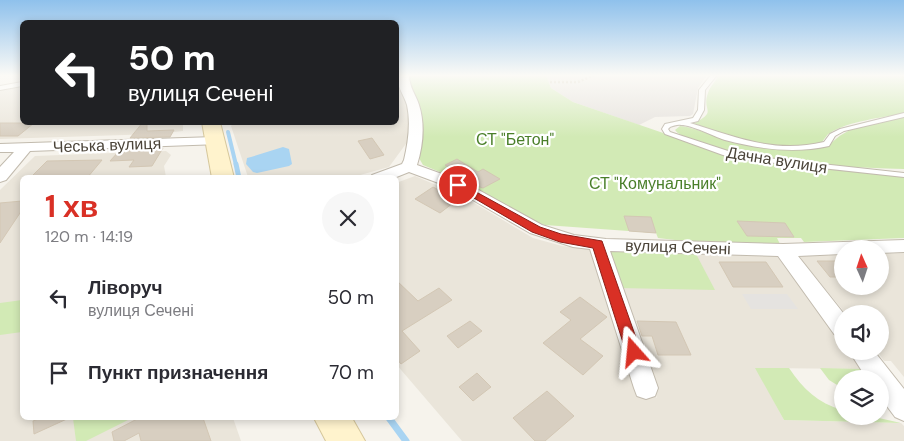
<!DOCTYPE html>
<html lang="uk">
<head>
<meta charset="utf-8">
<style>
  body { margin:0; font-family:"DM Sans",sans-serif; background:#f7f7f7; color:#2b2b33; height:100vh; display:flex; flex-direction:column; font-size:19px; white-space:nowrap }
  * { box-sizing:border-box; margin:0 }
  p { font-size:16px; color:#7c7c81 }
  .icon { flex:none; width:28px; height:28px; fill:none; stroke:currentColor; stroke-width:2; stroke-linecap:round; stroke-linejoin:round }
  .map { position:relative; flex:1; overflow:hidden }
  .sheet { position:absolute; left:20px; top:175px; width:379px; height:245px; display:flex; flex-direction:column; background:#fff; border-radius:8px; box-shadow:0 2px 8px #0003 }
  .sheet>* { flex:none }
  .banner { position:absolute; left:20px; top:20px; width:379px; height:105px; border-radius:8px; box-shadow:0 2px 8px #0003; background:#202124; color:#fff; overflow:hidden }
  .needle { width:32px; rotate:357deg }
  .controls { position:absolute; left:834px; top:240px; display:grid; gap:10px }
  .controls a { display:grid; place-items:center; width:55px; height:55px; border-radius:50%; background:#fff; box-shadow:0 2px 8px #0003; font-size:25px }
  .pin { position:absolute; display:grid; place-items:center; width:42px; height:42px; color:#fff; margin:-21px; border:2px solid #fff; border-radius:50%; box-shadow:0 1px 5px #0007 }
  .me { position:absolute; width:55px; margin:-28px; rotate:342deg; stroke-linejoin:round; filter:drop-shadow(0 0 4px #0008) }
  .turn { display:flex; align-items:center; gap:18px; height:105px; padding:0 25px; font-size:22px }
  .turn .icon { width:65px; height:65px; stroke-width:2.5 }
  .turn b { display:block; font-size:35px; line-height:42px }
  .round { display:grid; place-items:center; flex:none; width:52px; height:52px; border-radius:26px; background:#f7f7f7 }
  .overview { display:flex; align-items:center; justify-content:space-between; height:85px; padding:0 25px }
  h1 { font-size:30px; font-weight:700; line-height:38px; color:#d93025 }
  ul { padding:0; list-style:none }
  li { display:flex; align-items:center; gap:15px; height:75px; padding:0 25px }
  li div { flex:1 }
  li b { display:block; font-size:19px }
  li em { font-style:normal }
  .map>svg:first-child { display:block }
  .residential { fill:#eae5da }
  .industrial { fill:#e6e2dd }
  .green { fill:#d2eab5 }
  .parking { fill:#e5e3e0 }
  .water { fill:#a9d4f2 }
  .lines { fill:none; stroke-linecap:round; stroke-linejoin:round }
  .stream-far2 { stroke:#a9d4f2; stroke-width:4 }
  .stream-far1 { stroke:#a9d4f2; stroke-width:5 }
  .stream { stroke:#a9d4f2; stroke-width:7 }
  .building { fill:#d8cfc1; stroke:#d3c7b4 }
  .lane-casing { stroke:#c2bbae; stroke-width:2 }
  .street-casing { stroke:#c2bbae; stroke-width:2 }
  .secondary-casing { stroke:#d6c79b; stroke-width:2 }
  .path { stroke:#c4b79f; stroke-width:2.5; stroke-dasharray:2 2; stroke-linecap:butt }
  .lane { fill:#fff; fill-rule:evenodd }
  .street { fill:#fff; fill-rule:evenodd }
  .secondary { fill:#fff3cd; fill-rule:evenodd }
  .route { fill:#d93025; stroke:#8d1f18 }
  .labels { text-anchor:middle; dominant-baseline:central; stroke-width:4.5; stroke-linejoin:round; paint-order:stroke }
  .park-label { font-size:16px; fill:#4a7f2a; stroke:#fff }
  .street-label { font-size:16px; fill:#4b4439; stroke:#fff }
</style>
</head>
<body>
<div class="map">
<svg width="904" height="441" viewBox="0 0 904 441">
  <rect width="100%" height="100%" fill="#f6f3ec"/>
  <g class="residential">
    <path d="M396,75L408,107V141L389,167L353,177H248L231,126L234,122H396Z"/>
    <path d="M22,86V122L183,123V131L156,134L0,139V90Z"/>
    <path d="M166,151L171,155L164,166L166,177L22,178V418H233L241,441H0V190L35,156Z"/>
    <path d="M415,176L464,197L533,238L562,246L596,250L634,380L657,398L604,249L776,255L842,343V351H848L862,369L756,368L784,420L901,423L904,426V441H462L396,364V183Z"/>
    <path d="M904,253V377L891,361H884L877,351H880V314H846L800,258L802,256L842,255V286H880V254Z"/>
  </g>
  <path class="industrial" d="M546,75H707L698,88L693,114L690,116L655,117L639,125L573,102L551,88Z"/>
  <g class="green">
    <path d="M408,75H546L551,88L573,102L733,157L774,163L904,177V238L804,242L801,238H777L780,244L692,242L658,238L656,233L545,225L534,221L461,181L423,165L419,158L412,88H408Z"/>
    <path d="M718,75H904V113C882,118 848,121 830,133C826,135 825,139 822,142C780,153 733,138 693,124C719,110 701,112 708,93C710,86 716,82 718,75Z"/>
    <path d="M904,117V169C837,167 766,165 702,143C693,140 680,137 675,130L680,126L687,127L738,142L811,149L829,146C847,124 878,122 904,117Z"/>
    <path d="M604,249L695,252L715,290L619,288Z"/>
    <path d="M22,300V332L0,335V303Z"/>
    <path d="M755,368H789C803,389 818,403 842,410V416H870L901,423L784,420Z"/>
    <path d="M820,368L862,369L869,379H842V388L829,380Z"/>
    <path d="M73,418H132L86,441H76Z"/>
  </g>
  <path class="parking" d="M742,294H787L798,309H751Z"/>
  <path class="water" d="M283,147L289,149L292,164L289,166L257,173L253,172L246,164L247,158L251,157Z"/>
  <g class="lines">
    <path class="stream-far2" d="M228,132L236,165"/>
    <path class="stream-far1" d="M236,164L239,178"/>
    <path class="stream" d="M389,418L406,441"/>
  </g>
  <g class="building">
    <path d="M143,122H147V131L174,130L170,137L130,138Z"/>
    <path d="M0,123H34L18,136H0Z"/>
    <path d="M372,138L384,155L370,159L358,141Z"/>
    <path d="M163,148L152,166L129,167L134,160L110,161L120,150Z"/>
    <path d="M457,159L478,172L483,169L500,179L483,188L477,186L445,165Z"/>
    <path d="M102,160L87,178H30L47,161Z"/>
    <path d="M433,187L457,200L440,213L415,199Z"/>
    <path d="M22,201V210L0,243V203Z"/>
    <path d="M624,216L651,217L656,233L629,231Z"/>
    <path d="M737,221L785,223L794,237L747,236Z"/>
    <path d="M817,261H842V277H830Z"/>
    <path d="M719,262H766L783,287H733Z"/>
    <path d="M396,280L418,301L439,288L452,300L402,331L420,351L401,364L396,358Z"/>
    <path d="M580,297L607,317L580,339L603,356L583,375L543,343L571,320L560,312Z"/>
    <path d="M470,321L482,331L458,348L447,336Z"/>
    <path d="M637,321L676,322L691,355H658L652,336H642Z"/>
    <path d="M477,373L491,387L473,401L459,387Z"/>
    <path d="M547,391L574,416L545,441H535L513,418Z"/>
    <path d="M41,418H69L34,434L33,421Z"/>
    <path d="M139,418H203L211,441H141L139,433L124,441H114L112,432Z"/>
  </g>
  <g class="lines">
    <g class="lane-casing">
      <g id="lane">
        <path d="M711,75H717L705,90L704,110L698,121L690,123C736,137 774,154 824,142L830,134L840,129L904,113V117L844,131L835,136L829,146C794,154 759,149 725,140C713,136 692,125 681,125C678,124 673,126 670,127L668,129L670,132L728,151L747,156L904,173V177L747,160L723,155L665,134L662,129L665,124L693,118L698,110L699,90Z"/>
        <path d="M22,82V86L0,90V86Z"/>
      </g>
    </g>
    <g class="street-casing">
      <g id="street">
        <path d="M397,75H409C409,87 416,95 419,105C425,124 423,146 417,165L464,182L542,225L574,235L606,239L783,244L904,240V252L880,253V249H842V254L798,256L844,314L842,337L834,334L778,256L610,251L658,388L655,396L646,399L637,396L634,388L590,249L573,247L530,233L452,188L409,172L394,178H370L372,175L402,164L404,160C408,143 411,123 407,105C404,95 397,87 397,75Z"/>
        <path d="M215,137L220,138L222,141L220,144L30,151L6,180L0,182V167L14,152H0V144Z"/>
        <path d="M849,351H874L904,389V421L895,417L880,397V379H867Z"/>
      </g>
    </g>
    <g class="secondary-casing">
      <g id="secondary">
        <path d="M202,122H220L234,178H212Z"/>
        <path d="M314,418H352L365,441H326Z"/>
      </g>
    </g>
    <path class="path" d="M550,82H578L594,75"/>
    <use href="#lane" class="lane"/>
    <use href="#street" class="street"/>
    <use href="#secondary" class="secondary"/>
  </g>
  <linearGradient id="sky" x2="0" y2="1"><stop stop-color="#8fc1ec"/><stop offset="0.55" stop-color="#fbfaf6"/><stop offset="1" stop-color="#fbfaf6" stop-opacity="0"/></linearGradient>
  <rect width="904" height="137" fill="url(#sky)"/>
  <path class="route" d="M458,182L540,227L561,234L602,241L641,352L639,357L634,359L628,357L626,352L593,248L560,242L532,232L455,187L453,185L455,183Z"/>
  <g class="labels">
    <g class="park-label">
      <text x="515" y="139">СТ "Бетон"</text>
      <text x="655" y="183">СТ "Комунальник"</text>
    </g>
    <g class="street-label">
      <text transform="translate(107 145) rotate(-2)">Чеська вулиця</text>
      <text transform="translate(777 160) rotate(9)">Дачна вулиця</text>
      <text transform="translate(678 247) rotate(2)">вулиця Сечені</text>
    </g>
  </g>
</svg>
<div class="controls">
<a><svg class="needle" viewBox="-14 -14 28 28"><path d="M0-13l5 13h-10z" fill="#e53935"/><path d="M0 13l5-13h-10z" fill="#7c7c81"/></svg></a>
<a><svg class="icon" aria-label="sound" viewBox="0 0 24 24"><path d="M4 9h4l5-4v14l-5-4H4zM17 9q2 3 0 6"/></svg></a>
<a><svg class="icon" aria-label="layers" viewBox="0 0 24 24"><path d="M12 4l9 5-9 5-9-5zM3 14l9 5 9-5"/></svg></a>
</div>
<div class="pin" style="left:458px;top:185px;background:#d93025"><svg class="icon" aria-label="arrive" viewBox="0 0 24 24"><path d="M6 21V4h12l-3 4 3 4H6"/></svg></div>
<svg class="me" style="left:634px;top:352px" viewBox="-20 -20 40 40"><path d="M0-17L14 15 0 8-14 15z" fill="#d93025" stroke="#fff" stroke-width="4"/></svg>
<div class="banner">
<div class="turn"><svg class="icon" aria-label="left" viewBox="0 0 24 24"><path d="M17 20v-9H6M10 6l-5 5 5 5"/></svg><div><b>50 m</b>вулиця Сечені</div></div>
</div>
<section class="sheet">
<div class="overview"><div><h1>1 хв</h1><p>120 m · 14:19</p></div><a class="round"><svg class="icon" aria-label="close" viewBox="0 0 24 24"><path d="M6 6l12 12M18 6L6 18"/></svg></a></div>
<ul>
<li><svg class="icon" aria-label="left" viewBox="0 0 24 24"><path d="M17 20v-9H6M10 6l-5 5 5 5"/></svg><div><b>Ліворуч</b><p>вулиця Сечені</p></div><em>50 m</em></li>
<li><svg class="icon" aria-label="arrive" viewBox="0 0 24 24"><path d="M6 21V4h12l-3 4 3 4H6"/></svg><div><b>Пункт призначення</b></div><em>70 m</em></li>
</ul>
</section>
</div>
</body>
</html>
